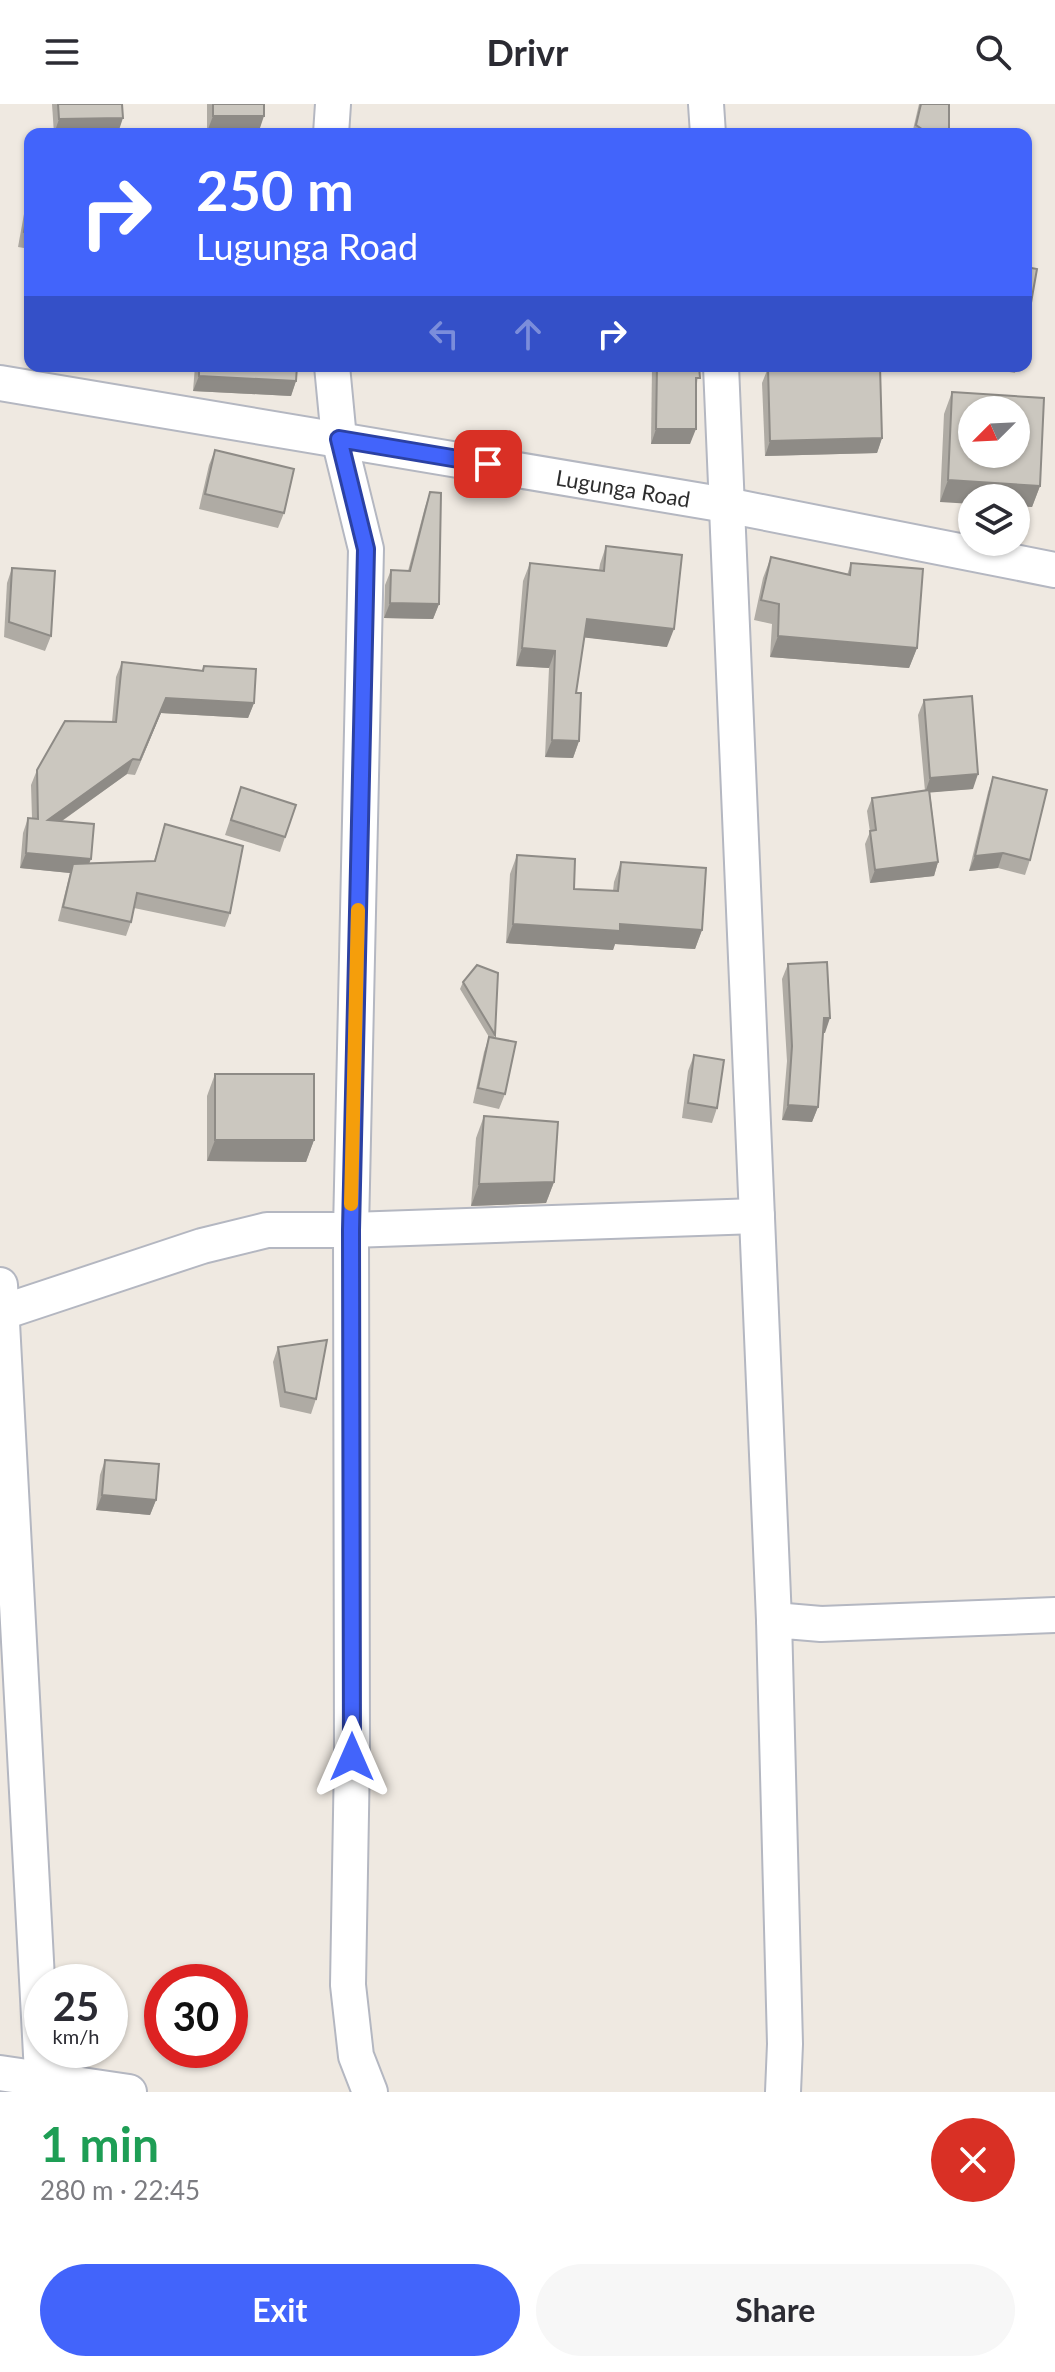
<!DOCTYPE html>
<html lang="en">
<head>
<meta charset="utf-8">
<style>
  body { margin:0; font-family:Lato,sans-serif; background:#f7f7f7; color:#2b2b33; height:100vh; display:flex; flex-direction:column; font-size:30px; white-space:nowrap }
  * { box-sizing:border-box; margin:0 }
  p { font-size:26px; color:#7c7c81 }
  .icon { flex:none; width:44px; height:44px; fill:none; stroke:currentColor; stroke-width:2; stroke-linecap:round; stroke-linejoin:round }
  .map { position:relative; height:1988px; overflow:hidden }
  .drawer { display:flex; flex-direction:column; background:#fff; flex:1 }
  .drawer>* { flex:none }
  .top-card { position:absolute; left:24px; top:24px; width:1008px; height:244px; border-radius:16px; box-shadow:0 2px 6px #0004; background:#4264fb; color:#fff; overflow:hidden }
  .needle { width:52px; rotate:246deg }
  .buttons { position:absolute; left:958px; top:292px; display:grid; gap:16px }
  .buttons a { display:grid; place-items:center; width:72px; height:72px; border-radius:50%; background:#fff; box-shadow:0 2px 6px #0004; font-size:40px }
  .speed { position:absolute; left:24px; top:1860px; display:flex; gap:16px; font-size:40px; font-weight:700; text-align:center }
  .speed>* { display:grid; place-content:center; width:104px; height:104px; border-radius:50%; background:#fff; box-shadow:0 2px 6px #0004; line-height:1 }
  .speed small { font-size:20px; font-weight:400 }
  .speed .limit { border:12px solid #d22; background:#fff; color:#111 }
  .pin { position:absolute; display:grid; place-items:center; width:68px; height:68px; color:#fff; margin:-34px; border-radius:16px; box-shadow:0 4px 12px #0006 }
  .me { position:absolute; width:88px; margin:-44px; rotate:0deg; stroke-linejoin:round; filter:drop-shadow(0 0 6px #0008) }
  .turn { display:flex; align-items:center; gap:28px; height:168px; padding:0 40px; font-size:36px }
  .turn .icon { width:104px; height:104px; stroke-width:2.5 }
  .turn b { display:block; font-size:56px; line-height:68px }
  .lanes { display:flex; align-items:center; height:76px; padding:0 40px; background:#0003; justify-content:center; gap:40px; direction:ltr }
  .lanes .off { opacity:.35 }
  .round { display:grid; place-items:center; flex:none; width:84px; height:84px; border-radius:42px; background:#f7f7f7 }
  .summary { display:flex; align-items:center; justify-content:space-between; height:136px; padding:0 40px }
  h1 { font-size:48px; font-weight:700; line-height:60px; color:#1e9e55 }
  .action { display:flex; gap:16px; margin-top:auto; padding:16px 40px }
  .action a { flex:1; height:92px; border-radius:48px; background:#4264fb; color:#fff; font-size:32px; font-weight:700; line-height:92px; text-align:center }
  .action a+a { background:#f7f7f7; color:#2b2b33 }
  header { display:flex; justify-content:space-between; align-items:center; height:104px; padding:0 40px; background:#fff; font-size:36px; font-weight:700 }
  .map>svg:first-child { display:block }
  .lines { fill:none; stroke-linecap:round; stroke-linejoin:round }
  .minor-casing { stroke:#b4b7c1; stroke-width:38 }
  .minor { stroke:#fff; stroke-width:34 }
  .wall { fill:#afaba4 }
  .shaded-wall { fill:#8e8b86 }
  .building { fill:#cbc7bf; stroke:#8e8b86; stroke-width:2; fill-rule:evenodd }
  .route-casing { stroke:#2b41a3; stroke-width:20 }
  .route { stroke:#4264fb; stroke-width:14 }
  .slow { stroke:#f59e0b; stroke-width:14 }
  .labels { text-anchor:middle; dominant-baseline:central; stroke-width:7; stroke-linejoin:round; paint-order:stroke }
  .street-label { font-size:22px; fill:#2e2e2e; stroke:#fff }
</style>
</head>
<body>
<header><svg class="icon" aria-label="menu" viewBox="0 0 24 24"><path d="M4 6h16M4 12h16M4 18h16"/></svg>Drivr<svg class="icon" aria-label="search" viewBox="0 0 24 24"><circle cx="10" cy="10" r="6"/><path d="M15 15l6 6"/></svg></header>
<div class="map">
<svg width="1055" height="1988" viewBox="0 0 1055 1988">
  <rect width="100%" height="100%" fill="#efe9e1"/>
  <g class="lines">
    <g class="minor-casing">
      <g id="minor">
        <path d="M706,0L708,30"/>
        <path d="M331,30L333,0"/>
        <path d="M332,262L339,335L366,445L351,1126L352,1653L348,1881L356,1952L370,1988"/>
        <path d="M721,262L774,1516"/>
        <path id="s1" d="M0,279L726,401L1055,466"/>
        <path d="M0,1181L43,1988"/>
        <path d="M0,1209L202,1142L267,1126H351L757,1112"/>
        <path d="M0,1969L129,1988"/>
        <path d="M783,1988L785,1940L774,1516L821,1520L1055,1511"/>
      </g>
    </g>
    <use href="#minor" class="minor"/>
  </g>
  <g class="wall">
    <path d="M52,0H122L118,29L54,30Z"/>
    <path d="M207,0H264L259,27L207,28Z"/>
    <path d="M919,0H949V30H912Z"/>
    <path d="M30,77V145L18,143Z"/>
    <path d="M195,262H297L296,277L291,292L193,287Z"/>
    <path d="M652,262H699L690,340H651Z"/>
    <path d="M976,262H1017L1015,269Z"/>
    <path d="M768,264L882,334L877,349L765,352L762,279Z"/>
    <path d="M952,288L1040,382L1032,403L1016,402V394L940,398L944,310Z"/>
    <path d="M215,346L284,409L278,424L199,405L209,361Z"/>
    <path d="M430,388L439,500L433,515L384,514L385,481L391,466L408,467L425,403Z"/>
    <path d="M606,442L667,543L584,533L576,589L579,637L573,654L545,653L549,564L516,562L523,477L530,459L599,466L600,460Z"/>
    <path d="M771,453L847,471L851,459L917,544L909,564L770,553L772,520L754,516L763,474Z"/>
    <path d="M12,464L51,532L45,547L4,533L7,479Z"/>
    <path d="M122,558L202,566L204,562L254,599L248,614L161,609L135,671L127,670L62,717L89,759L154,757L165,720L230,809L225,823L134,804L131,818L126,832L58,817L70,769L20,764L23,729L28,714H32L31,681L37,666L112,618L116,573Z"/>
    <path d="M924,596L973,685L930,688L938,758L934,772L870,779L865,740L870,728L867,707L872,694L925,687L918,611Z"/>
    <path d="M993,673L1030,756L1025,771L998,764L969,767L988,688Z"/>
    <path d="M241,683L296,701L280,748L225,731Z"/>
    <path d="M517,751L574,785L613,787L614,778L621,758L702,826L695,845L615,840L613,846L506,839L510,770Z"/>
    <path d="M788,860L825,929H823L818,1003L812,1018L782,1016L787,957L782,875Z"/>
    <path d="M463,878L495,931L494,934L505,990L499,1005L473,999L484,948L489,933L460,885Z"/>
    <path d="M694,951L717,1004L712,1019L682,1014L688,967Z"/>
    <path d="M215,970L314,1036L306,1058L207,1057V992Z"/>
    <path d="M484,1012L554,1078L546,1099L471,1102L476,1034Z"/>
    <path d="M278,1243L316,1295L311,1310L280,1303L273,1258Z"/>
    <path d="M105,1356L156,1396L150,1411L96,1406L100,1371Z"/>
  </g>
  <g class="shaded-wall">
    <path d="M213,12H264L259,27L207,28Z"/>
    <path d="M123,14L118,29L54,30L59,15Z"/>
    <path d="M199,272L296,277L291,292L193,287Z"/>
    <path d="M656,325H696L690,340H651Z"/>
    <path d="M882,334L877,349L765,352L770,337Z"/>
    <path d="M948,376L1040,382L1032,403L1016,402V394H972V400L940,398Z"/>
    <path d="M390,499L439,500L433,515L384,514Z"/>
    <path d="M587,515L674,525L667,543L580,533Z"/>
    <path d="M778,532L917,544L909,564L770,553Z"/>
    <path d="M522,544L555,547L549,564L516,562Z"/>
    <path d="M166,594L254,599L248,614L161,609L135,671Z"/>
    <path d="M552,636L579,637L573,654L545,653Z"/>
    <path d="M133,655L127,670L42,731L48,716Z"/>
    <path d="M978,670L973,685L925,689L930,674Z"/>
    <path d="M26,749L91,755L85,770L73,760L70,769L20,764Z"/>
    <path d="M1003,749L998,764L969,767L975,752Z"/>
    <path d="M938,758L934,772L870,779L875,766Z"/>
    <path d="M513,820H620L702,826L695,845L615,840L613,846L506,839Z"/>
    <path d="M824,914H830L825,929H819Z"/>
    <path d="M788,1001L818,1003L812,1018L782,1016Z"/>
    <path d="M215,1036H314L306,1058L207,1057Z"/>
    <path d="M554,1078L546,1099L471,1102L479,1080Z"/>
    <path d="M102,1391L156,1396L150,1411L96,1406Z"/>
  </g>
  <g class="building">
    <path d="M58,0H122L123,14L59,15Z"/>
    <rect x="213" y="0" width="51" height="12"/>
    <path d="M921,0H949V30H929L916,21Z"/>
    <path d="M30,93V129L24,128Z"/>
    <path d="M1026,163L1037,165L1026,227Z"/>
    <path d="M199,262H297L296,277L199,272Z"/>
    <path d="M657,262H699L700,274H696V325H656Z"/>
    <path d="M782,262H880L882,334L770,337L768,264Z"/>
    <path d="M952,288L1044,294L1040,382L948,376ZM972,306H1016V350H972Z"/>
    <path d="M215,346L294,365L284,409L205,390Z"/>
    <path d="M430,388L441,389L439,500L390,499L391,466L410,467Z"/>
    <path d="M606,442L682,451L674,525L587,515L576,589H581L579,637L552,636L555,547L522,544L530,459L604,467Z"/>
    <path d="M771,453L850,471L851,459L923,465L917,544L778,532L779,500L761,496Z"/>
    <path d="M12,464L55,467L51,532L9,518Z"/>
    <path d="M122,558L203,567L204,562L256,565L254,599L166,594L140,656L133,655L48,716L94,720L91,755L26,749L28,714L38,715L37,666L65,617L116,618Z"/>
    <path d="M972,592L978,670L930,674L924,596Z"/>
    <path d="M993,673L1047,686L1030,756L1003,749L975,752Z"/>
    <path d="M241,683L296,701L285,733L231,716Z"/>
    <path d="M929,686L938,758L875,766L870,727L876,726L872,694Z"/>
    <path d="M165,720L243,742L230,809L137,789L131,818L63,803L73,760L155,757Z"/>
    <path d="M517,751L575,755L574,785L618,787L621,758L706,764L702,826L620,820V827L513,820Z"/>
    <path d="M827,858L830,914H824L818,1003L788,1001L792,942L788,860Z"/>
    <path d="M477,861L498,869L495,931L463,878Z"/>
    <path d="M489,933L516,938L505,990L478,984Z"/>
    <path d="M694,951L724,956L717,1004L688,999Z"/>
    <rect x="215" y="970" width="99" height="66"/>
    <path d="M484,1012L558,1018L554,1078L479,1080Z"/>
    <path d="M327,1236L316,1295L285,1288L278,1243Z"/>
    <path d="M105,1356L159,1360L156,1396L102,1391Z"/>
  </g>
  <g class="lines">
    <g class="route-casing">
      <path id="route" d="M352,1653L351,1126L366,445L339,335L488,360"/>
    </g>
    <use href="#route" class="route"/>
    <path class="slow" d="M351,1100L358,806"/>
  </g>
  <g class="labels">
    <g class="street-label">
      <text stroke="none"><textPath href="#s1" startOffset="632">Lugunga Road</textPath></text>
    </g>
  </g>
</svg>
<div class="buttons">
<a><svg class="needle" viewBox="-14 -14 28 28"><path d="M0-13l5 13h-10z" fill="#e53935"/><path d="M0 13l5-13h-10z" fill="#7c7c81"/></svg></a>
<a><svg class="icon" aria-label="layers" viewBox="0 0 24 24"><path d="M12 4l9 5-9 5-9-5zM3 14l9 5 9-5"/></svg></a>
</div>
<div class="speed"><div>25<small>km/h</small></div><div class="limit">30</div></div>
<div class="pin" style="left:488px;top:360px;background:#d93025"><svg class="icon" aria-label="arrive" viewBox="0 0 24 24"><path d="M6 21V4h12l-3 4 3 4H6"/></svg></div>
<svg class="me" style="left:352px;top:1653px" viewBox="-20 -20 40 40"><path d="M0-17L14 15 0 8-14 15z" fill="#4264fb" stroke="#fff" stroke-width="4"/></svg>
<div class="top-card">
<div class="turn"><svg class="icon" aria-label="right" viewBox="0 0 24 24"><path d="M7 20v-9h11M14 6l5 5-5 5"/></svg><div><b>250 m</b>Lugunga Road</div></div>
<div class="lanes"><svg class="icon off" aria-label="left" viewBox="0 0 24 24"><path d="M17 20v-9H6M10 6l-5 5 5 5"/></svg><svg class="icon off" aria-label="ahead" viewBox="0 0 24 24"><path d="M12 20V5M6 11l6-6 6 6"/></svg><svg class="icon" aria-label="right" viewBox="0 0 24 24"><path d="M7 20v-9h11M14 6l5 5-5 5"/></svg></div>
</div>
</div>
<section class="drawer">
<div class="summary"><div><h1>1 min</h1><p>280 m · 22:45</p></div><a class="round" style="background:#d93025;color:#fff"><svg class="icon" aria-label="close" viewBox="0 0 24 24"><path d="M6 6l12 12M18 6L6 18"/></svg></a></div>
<div class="action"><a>Exit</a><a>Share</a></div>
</section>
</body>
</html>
